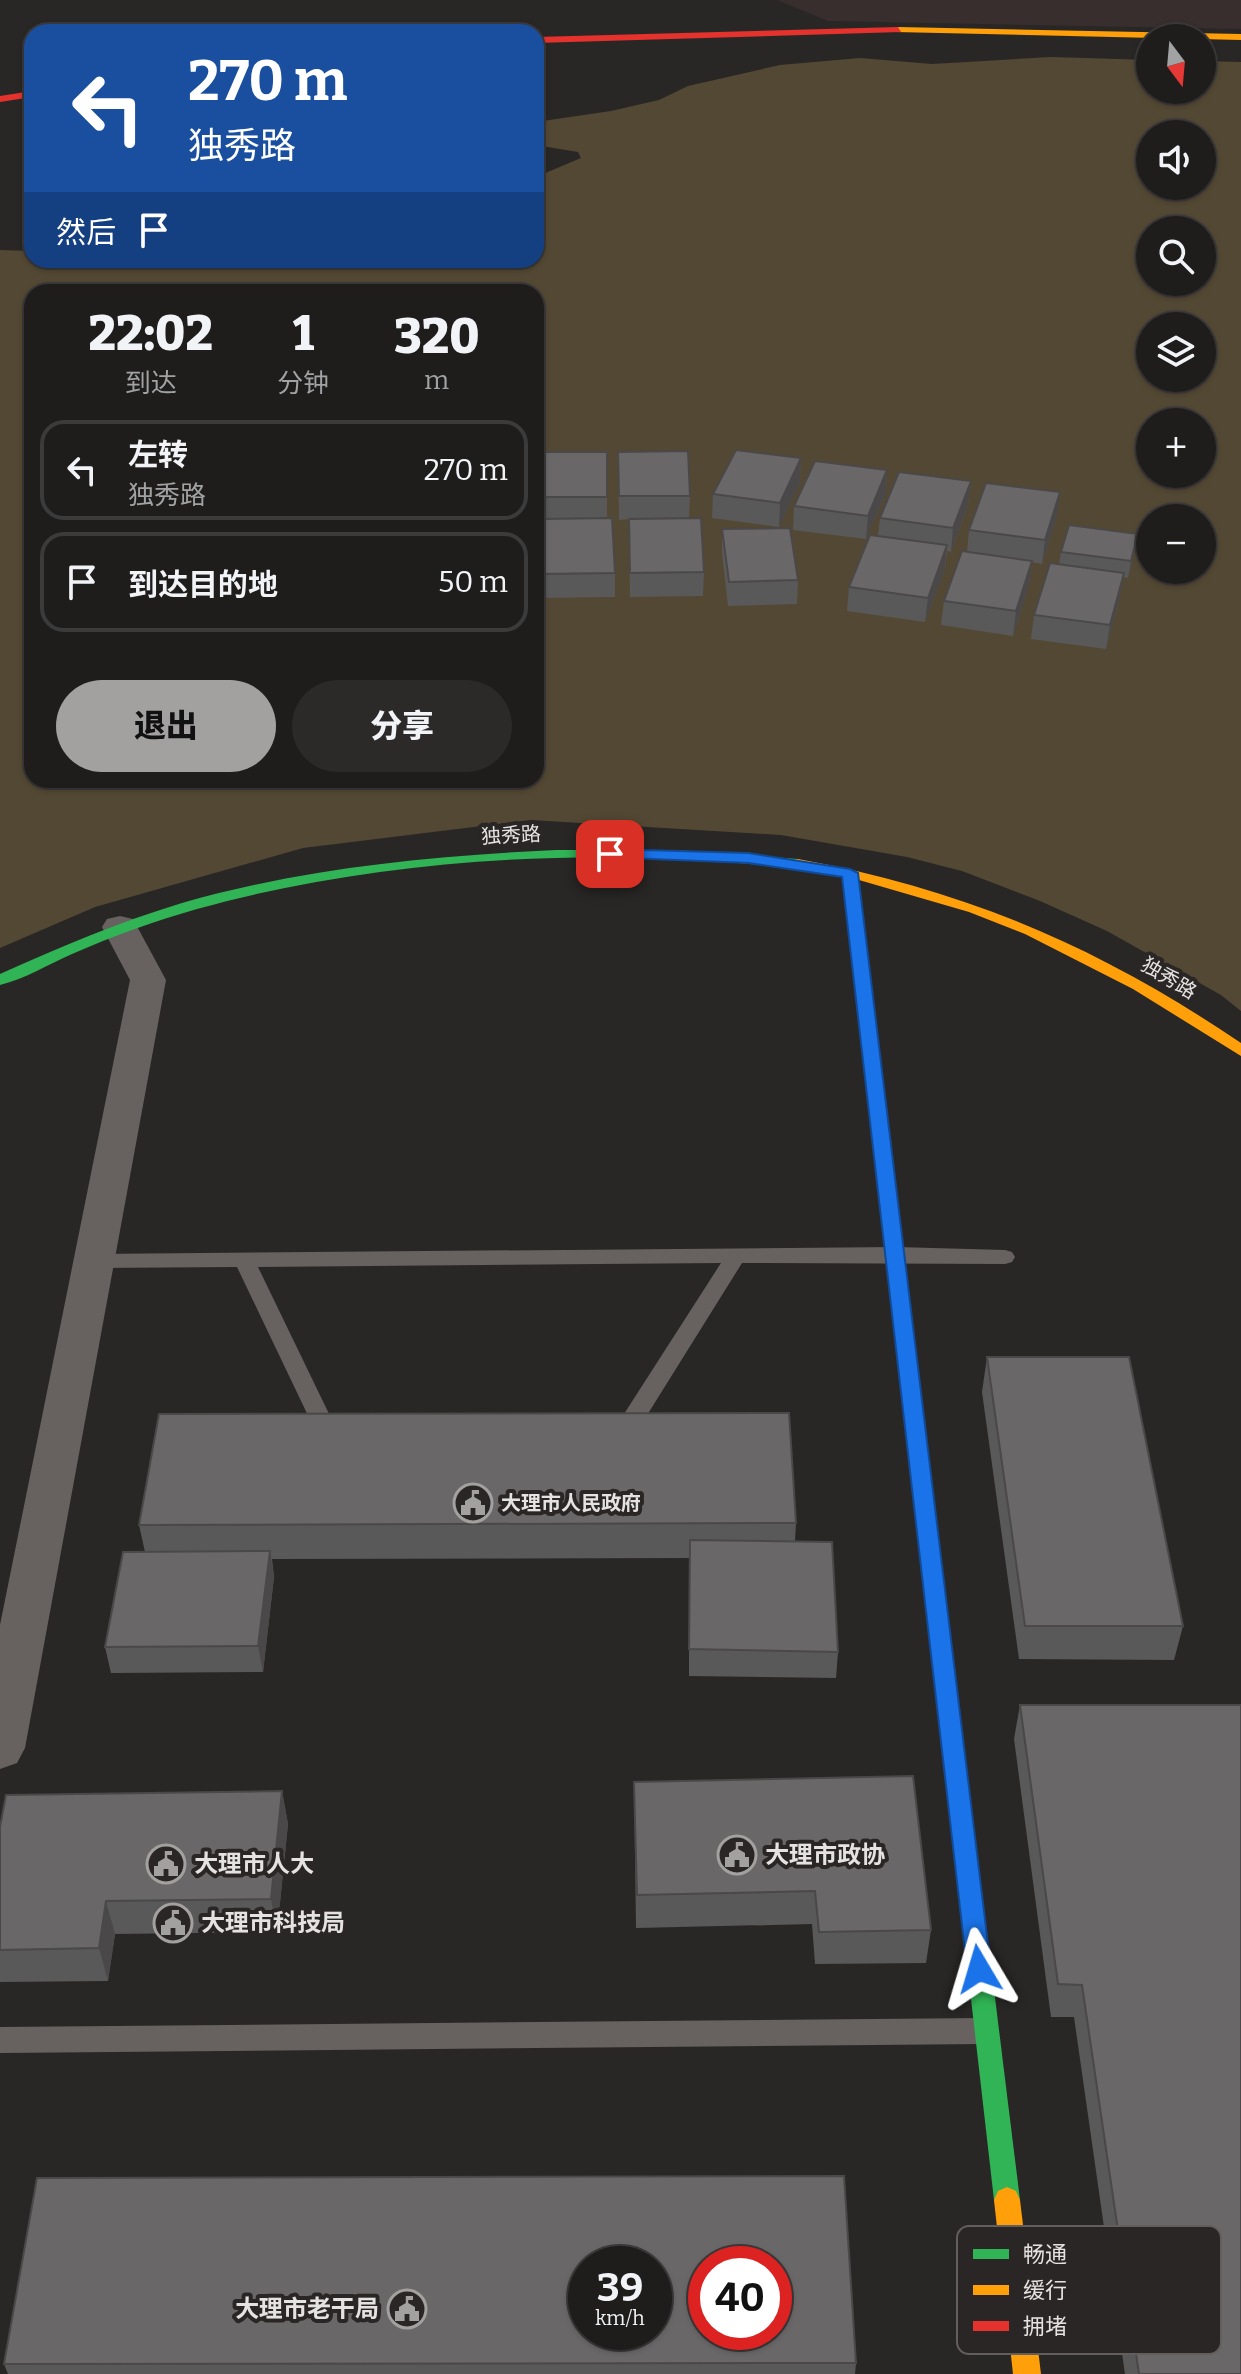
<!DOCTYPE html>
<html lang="zh">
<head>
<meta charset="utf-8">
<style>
  body { margin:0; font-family:Bitter,"Noto Sans SC",serif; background:#2c2a29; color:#f1f3f6; height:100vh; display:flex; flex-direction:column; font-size:30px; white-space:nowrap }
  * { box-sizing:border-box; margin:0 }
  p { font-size:26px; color:#a1a2a3 }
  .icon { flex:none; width:44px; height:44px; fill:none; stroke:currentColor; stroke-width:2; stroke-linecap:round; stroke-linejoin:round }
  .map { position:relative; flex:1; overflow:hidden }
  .side { position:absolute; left:24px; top:284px; width:520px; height:504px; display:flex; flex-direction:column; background:#1f1d1c; border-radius:24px; box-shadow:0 2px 6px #0004,0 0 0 2px #3c3b3b }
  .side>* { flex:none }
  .guide { position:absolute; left:24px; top:24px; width:520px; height:244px; border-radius:24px; box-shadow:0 2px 6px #0004,0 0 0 2px #3c3b3b; background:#1a4fa0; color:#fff; overflow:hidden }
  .needle { width:52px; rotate:164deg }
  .controls { position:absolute; left:1136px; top:24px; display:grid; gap:16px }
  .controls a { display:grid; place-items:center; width:80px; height:80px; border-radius:50%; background:#1f1d1c; box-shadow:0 2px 6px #0004,0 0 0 2px #3c3b3b; font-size:40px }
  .speed { position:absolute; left:568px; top:2246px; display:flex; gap:16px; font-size:40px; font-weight:700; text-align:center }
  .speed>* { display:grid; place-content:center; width:104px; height:104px; border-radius:50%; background:#1f1d1c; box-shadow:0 2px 6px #0004,0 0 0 2px #3c3b3b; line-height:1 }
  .speed small { font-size:20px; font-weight:400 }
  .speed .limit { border:12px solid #d22; background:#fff; color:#111 }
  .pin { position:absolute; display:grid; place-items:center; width:68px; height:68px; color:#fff; margin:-34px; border-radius:16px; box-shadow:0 4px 12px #0006 }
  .me { position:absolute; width:88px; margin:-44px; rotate:353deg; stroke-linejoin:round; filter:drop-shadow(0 0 6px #0008) }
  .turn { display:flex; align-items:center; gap:28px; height:168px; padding:0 32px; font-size:36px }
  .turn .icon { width:104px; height:104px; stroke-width:2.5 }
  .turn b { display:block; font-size:56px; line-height:68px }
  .then { display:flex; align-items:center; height:76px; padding:0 32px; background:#0003; gap:16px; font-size:30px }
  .eta { display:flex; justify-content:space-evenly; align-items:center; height:136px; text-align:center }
  .eta b { font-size:48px; font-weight:800; line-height:56px }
  .action { display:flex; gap:16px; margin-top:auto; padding:16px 32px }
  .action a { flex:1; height:92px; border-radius:48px; background:#a3a1a0; color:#111; font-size:32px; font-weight:800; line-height:92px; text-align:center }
  .action a+a { background:#2c2a29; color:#f1f3f6 }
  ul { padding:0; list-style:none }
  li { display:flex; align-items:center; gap:24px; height:100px; margin:0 16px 12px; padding:0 16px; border:4px solid #3c3b3b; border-radius:24px }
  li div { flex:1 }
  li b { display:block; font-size:30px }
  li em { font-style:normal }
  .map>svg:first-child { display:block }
  .built { fill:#372e2d }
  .green { fill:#534833; fill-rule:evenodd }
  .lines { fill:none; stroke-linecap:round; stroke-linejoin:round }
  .lane { fill:#67625f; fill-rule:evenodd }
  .street { fill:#67625f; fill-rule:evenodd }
  .fast { fill:#30b455; fill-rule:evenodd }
  .slow { fill:#ff9f0a; fill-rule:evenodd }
  .jam { fill:#e5322d; fill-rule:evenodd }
  .wall { fill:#5a5959 }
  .shaded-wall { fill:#4a4848 }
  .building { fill:#696767; stroke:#4a4848; stroke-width:2; fill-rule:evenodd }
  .route { fill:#1a73e8; stroke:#114b97; stroke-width:2 }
  .labels { text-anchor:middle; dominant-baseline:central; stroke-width:8; stroke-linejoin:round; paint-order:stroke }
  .street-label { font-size:20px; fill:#e5e2e2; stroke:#2a2625 }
  .poi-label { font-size:20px; font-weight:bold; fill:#e5e2e2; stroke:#2a2625; text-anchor:start }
  .near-poi-label { font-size:24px; font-weight:bold; fill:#e5e2e2; stroke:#2a2625; text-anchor:start }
  .key { fill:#2a2625; stroke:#625e5e; stroke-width:2 }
  .key-label { font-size:22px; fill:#e5e2e2 }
</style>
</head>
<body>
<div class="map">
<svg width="1241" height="2374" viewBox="0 0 1241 2374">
  <rect width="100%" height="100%" fill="#292726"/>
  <path class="built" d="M777,0H1241V29L828,21Z"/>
  <path class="green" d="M1051,57L1150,60V90H1202V61L1241,62V1011L1221,995L1107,931L1040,901L962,871L907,857L781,835L531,820L303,848L95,907L0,948V250L32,251V260L81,262L536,260V177L581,158L578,152L536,145V122L611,111L659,100L688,86L780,65L860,58L932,64ZM1150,134H1202V186H1150ZM1150,230H1202V282H1150ZM32,292H536V780H32ZM1150,326H1202V378H1150ZM1150,422H1202V474H1150ZM1150,518H1202V570H1150Z"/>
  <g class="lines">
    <g class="lane">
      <path d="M896,1247L1005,1250L1012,1252L1015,1257L1012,1262L1005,1264L742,1263L639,1428L616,1431L608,1429L605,1423L608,1417L624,1414L721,1263L258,1267L331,1418L344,1420L347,1426L344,1432L336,1434L316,1432L313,1426L237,1267L94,1268L87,1266L84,1261L87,1256L94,1254Z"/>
      <path d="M983,2018L993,2022L997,2031L993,2040L983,2044L0,2053V2027Z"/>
    </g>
    <path class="street" d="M120,916L133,919L166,980L25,1748L17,1763L0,1769V1625L130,980L102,927L107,919Z"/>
    <g class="fast">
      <path d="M556,850H677L798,859L806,864L798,869C606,845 384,857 197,909C155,921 113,936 72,954C49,964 25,979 0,985V974C60,947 119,922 182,903C304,868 430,856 556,850Z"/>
      <path d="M929,1536L936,1538L939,1544L1020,2200L1016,2209L1007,2213L998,2209L994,2200L919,1544L922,1538Z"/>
    </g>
    <g class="slow">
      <path d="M898,27L1241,34V40L895,32Z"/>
      <path d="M798,859C967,890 1099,947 1241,1043V1056L1133,989L1025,934L969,912L859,880L939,1544L936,1550L929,1552L922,1550L919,1544L843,877L793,867L790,864L793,861Z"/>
      <path d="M1007,2187L1016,2191L1020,2200L1041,2374H1013L994,2200L998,2191Z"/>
    </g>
    <g class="jam">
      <path d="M898,27L901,32L536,43V37Z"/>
      <path d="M32,91V97L0,102V96Z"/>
    </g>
  </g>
  <g class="wall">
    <path d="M536,452H607V518L615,573V597L542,598L540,521H536Z"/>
    <path d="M618,452L690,496L689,518L704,572L703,596L630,597L629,519L619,520Z"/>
    <path d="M801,458L800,482L779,527L712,518L713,494Z"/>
    <path d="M887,470L886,493L866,539L793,530L794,506Z"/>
    <path d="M971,481L968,505L951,552L947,551L945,569L925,622L847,611L849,587L878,536L880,518Z"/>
    <path d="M1057,516L1042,564L1032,562L1029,585L1013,636L941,625L944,601L967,552L969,530Z"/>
    <path d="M722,529L798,580L797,604L728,606L722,553Z"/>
    <path d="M1135,550L1128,578L1123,577L1120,597L1106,649L1031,639L1034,615L1059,564L1061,552Z"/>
    <path d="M987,1357L1183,1626L1174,1660L1019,1659L982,1392Z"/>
    <path d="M796,1523L795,1541L838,1652L836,1678L689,1676V1558L272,1559L274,1577L263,1672L111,1673L105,1647L145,1552L139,1525Z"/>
    <path d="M1020,1705L1241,2374H1125L1074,2017H1051L1014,1739Z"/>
    <path d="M634,1782L931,1930L926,1963L815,1964L812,1924L636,1928Z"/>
    <path d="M282,1791L288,1824L277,1932L115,1934L108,1981L0,1982V1827Z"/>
    <path d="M856,2363L855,2374H8L4,2364Z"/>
  </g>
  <g class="shaded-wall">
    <path d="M801,458L800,482L779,527L780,503Z"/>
    <path d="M887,470L886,493L866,539L868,516Z"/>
    <path d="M971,481L968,505L951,552L953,528Z"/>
    <path d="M1060,492L1057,516L1042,564L1045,540Z"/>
    <path d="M1138,534L1135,550L1128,578L1131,561Z"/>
    <path d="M947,545L945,569L925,622L928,598Z"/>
    <path d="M1032,561L1029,585L1013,636L1016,611Z"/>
    <path d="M1124,573L1120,597L1106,649L1110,625Z"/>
    <path d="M270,1551L274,1577L263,1672L258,1646Z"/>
    <path d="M282,1791L288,1824L277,1932L271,1899Z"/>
    <path d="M106,1901L115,1934L108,1981L99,1948Z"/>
  </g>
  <g class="building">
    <path d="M736,450L801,458L780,503L713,494Z"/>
    <path d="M688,451L690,496H619L618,452Z"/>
    <rect x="536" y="452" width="71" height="45"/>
    <path d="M815,461L887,470L868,516L794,506Z"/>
    <path d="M899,472L971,481L953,528L880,518Z"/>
    <path d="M986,483L1060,492L1045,540L969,530Z"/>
    <path d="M612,518L615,573L541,574L540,519Z"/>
    <path d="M701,518L704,572L630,573L629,519Z"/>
    <path d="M1069,525L1138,534L1131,561L1061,552Z"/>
    <path d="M790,528L798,580L729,582L722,529Z"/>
    <path d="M870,535L947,545L928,598L849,587Z"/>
    <path d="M962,551L1032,561L1016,611L944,601Z"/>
    <path d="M1050,563L1124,573L1110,625L1034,615Z"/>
    <path d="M987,1357H1129L1183,1626H1025Z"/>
    <path d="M789,1413L796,1523L139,1525L159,1414Z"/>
    <path d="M690,1540L832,1542L838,1652L689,1649Z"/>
    <path d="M270,1551L258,1646L105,1647L123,1552Z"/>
    <path d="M1020,1705H1241V2374H1139L1082,1985L1058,1984Z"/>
    <path d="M913,1776L931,1930L819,1932L815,1891L637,1895L634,1782Z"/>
    <path d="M282,1791L271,1899L106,1901L99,1948L0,1950V1827L6,1795Z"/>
    <path d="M844,2176L856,2363L4,2364L37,2178ZM586,2264H654V2332H586ZM706,2264H774V2332H706Z"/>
  </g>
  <path class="route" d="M610,849L748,853L850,869L858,873L991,1969L988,1977L979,1980L971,1977L967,1969L842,877L748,863L604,857L602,854Z"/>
  <defs>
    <g id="civic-ring" transform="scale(2)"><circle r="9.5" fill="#2a2625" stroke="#a3a1a0" stroke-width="1.5"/><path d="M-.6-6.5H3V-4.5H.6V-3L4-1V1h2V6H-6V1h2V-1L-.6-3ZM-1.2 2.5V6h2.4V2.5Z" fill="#a3a1a0"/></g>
  </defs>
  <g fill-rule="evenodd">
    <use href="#civic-ring" x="473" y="1503"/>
    <use href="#civic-ring" x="737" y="1855"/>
    <use href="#civic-ring" x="166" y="1864"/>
    <use href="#civic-ring" x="173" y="1923"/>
    <use href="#civic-ring" x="407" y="2309"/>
  </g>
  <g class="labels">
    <g class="street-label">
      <text transform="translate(511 835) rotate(-3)">独秀路</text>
      <text transform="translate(1169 978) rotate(31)">独秀路</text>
    </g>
    <g class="poi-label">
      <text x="501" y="1503">大理市人民政府</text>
    </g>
    <g class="near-poi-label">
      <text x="765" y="1855">大理市政协</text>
      <text x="194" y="1864">大理市人大</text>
      <text x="201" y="1923">大理市科技局</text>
      <text x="379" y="2309" text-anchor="end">大理市老干局</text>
    </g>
  </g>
  <rect x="957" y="2226" width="264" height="128" rx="12" class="key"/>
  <rect x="973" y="2249" width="36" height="10" fill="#30b455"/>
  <rect x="973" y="2285" width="36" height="10" fill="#ff9f0a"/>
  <rect x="973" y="2321" width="36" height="10" fill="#e5322d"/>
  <g class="key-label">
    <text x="1023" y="2262">畅通</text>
    <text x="1023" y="2298">缓行</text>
    <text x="1023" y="2334">拥堵</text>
  </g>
</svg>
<div class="controls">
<a><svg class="needle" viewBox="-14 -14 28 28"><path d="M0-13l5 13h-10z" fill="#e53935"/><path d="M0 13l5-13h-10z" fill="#a1a2a3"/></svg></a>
<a><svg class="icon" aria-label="sound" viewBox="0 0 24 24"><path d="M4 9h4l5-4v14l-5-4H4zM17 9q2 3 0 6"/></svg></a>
<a><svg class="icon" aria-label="search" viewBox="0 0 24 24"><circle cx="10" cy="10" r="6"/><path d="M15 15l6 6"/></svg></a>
<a><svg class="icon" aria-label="layers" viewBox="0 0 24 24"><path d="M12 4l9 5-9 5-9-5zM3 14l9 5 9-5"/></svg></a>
<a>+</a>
<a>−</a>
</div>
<div class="speed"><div>39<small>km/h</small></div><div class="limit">40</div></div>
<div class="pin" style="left:610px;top:854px;background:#d93025"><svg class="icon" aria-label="arrive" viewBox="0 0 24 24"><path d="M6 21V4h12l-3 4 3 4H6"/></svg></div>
<svg class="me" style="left:979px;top:1969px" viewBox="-20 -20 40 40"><path d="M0-17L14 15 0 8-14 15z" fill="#1a73e8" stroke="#fff" stroke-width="4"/></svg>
<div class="guide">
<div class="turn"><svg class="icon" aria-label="left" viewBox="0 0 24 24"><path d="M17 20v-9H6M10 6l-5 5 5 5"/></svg><div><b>270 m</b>独秀路</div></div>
<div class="then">然后<svg class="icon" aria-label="arrive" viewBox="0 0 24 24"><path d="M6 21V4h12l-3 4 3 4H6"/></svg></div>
</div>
<section class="side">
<div class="eta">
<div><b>22:02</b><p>到达</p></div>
<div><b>1</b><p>分钟</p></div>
<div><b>320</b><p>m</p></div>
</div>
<ul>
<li><svg class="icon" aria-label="left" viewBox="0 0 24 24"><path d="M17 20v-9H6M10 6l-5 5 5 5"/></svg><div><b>左转</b><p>独秀路</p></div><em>270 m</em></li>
<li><svg class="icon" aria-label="arrive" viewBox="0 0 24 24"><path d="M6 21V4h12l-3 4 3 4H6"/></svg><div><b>到达目的地</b></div><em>50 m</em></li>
</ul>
<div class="action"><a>退出</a><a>分享</a></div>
</section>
</div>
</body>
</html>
